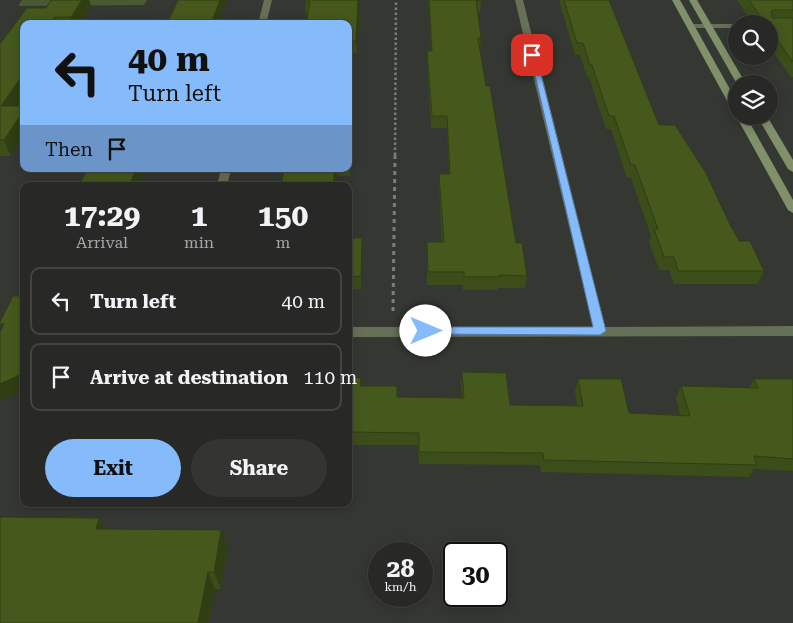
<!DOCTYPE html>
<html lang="en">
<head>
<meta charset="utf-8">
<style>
  body { margin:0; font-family:"Roboto Serif",serif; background:#343532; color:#f1f3f6; height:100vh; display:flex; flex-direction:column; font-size:19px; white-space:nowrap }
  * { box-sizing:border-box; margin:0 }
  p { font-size:16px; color:#a5a6a7 }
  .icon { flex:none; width:28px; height:28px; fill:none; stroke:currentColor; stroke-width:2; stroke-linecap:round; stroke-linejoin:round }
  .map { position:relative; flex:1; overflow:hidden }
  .side { position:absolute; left:20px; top:182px; width:332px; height:325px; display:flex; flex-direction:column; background:#282926; border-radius:10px; box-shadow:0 2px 12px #0003,0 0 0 1px #444543 }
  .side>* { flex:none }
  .top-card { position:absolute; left:20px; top:20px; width:332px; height:152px; border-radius:10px; box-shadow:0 2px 12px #0003,0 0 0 1px #444543; background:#86bbfb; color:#111; overflow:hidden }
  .tools { position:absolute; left:728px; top:15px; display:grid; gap:10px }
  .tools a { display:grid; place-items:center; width:50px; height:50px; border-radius:50%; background:#282926; box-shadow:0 2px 12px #0003,0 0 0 1px #444543; font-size:25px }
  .speed { position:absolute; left:368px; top:542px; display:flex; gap:10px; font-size:25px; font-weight:700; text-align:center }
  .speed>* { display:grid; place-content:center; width:65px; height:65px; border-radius:50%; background:#282926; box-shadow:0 2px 12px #0003,0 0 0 1px #444543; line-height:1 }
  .speed small { font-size:12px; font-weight:400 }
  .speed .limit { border:2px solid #111; border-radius:8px; background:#fff; color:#111 }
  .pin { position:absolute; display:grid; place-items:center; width:42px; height:42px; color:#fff; margin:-21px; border-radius:10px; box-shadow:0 2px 8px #0006 }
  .me { position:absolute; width:55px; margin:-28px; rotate:90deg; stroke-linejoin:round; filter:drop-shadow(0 0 4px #0008) }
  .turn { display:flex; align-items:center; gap:18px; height:105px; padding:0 25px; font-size:22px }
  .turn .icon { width:65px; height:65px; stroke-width:2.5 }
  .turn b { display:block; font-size:35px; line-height:42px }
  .then { display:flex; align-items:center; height:48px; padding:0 25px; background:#0003; gap:10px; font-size:19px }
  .eta { display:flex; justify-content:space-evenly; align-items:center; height:85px; text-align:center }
  .eta b { font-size:30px; font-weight:700; line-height:35px }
  .primary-button { display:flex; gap:10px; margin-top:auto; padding:10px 25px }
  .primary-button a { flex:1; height:58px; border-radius:30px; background:#86bbfb; color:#111; font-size:20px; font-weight:700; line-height:58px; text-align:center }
  .primary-button a+a { background:#343532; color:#f1f3f6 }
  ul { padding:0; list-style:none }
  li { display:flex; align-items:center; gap:15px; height:68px; margin:0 10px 8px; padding:0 15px; border:2px solid #444543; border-radius:10px }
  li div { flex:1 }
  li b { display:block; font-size:19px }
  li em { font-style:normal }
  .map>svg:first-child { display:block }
  .green { fill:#4a5a30 }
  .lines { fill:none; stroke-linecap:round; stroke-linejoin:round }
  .path-far1 { stroke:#7b7d79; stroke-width:2.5; stroke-dasharray:2.5 2.5; stroke-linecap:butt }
  .path { stroke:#7b7d79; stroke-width:3; stroke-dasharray:4 4; stroke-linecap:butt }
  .street { fill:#667057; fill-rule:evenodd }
  .secondary { fill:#809068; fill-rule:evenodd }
  .wall { fill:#3b4d19 }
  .shaded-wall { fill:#303e14 }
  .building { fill:#45591d; stroke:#303e14 }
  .route { fill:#86bbfb; stroke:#577aa3 }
</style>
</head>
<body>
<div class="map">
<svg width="793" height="623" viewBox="0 0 793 623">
  <rect width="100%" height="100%" fill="#353732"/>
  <path class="green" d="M22,0H147L144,5L18,6Z"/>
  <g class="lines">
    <path class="path-far1" d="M395,155L396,0"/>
    <path class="path" d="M393,311L395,154"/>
    <g class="street">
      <path d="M264,0H272L266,24H258Z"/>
      <path d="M515,0H523L605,327L793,326V336L349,337V327H593Z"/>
      <path d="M688,24H737L736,28H691L687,26Z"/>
      <path d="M221,169H231L227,186H217Z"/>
    </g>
    <g class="secondary">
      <path d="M672,0H680L736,100V111L731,108Z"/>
      <path d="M689,0H697L746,84H737Z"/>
      <path d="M736,116H746L793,200V213L788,210Z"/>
      <path d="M757,116H767L793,160V172L788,169Z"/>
    </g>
  </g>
  <g class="wall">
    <path d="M51,0H89L91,7L80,24H24V96L18,106H24V135L11,156H1L0,157V44L27,8H46Z"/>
    <path d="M360,0L357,53H352L308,14H306L305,2Z"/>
    <path d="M428,0H481L480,12H477L481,38L480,50L486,86L516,243L527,276L525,288H498L497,290H463V285H427V242H442L439,187V174H449L447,128H431L427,63V51H431Z"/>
    <path d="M559,0H609L659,125L739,241L764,271L758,284H674L669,270H659L649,242L651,236L631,178H627L611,129H606L589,77H587L580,55H575Z"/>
    <path d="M737,0H793V77H791L769,46V24H753Z"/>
    <path d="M349,129L352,142L350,176H337L284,169H349Z"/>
    <path d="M349,238H362L363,251L361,289L349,290Z"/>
    <path d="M462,372L510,405L577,406L575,391L578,379L629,413L680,415L676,398L681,386L749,388L754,379H793V471L754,469L749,477L541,472L540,465L419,464L418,445H349V378L361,386L397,397L462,398L461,385Z"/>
    <path d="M99,518L106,529L221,530L228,548L221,589H215L209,623H0Z"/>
  </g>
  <g class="shaded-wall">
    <path d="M82,0H89L91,7L80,24H73L71,17Z"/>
    <path d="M220,0H227L218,24H211Z"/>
    <path d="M358,0H360L357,53L356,41Z"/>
    <path d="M55,17L57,24H50Z"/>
    <path d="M352,41V53L349,96V76Z"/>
    <path d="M24,73V96L8,121L1,106Z"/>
    <path d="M24,110V135L11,156L4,140Z"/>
    <path d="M351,129L352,142L350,176L349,163Z"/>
    <path d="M136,169H145L138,186H129Z"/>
    <path d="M335,169H336L337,176L336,186H333Z"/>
    <path d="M362,238L363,251L361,289V276Z"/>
    <path d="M24,373V389L0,401V384Z"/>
    <path d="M99,518L110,536L96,529Z"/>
    <path d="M221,530L228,548L221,589L214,572Z"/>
    <path d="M208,572L215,589L209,623H198Z"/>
  </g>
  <g class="building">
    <path d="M51,0H82L71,17H55L50,24H24V63L23,64L24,65V73L1,106H24V110L4,140H0V44L27,8H46Z"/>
    <path d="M178,0H220L211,24H167Z"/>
    <path d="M305,0H358L356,41H352L349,76V24H306L310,2H305Z"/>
    <path d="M429,0H481H476L481,38H478L486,86H490L516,243H522L527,276L499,275V277H464V272H428L427,242H444L439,174H450L447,116H432L427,51H432Z"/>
    <path d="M564,0H609L659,125H675L706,173L732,229H733L739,241H750L764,271H678L674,257H664L654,229H658L635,165H631L614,116H609L592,65H590L583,43H577Z"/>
    <path d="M749,0H793V10H773L771,12L772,18H793V62L769,28V24H766Z"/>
    <path d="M349,129H351L349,163Z"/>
    <path d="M87,169H136L129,186H79Z"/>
    <path d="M284,169H335L333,186H281Z"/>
    <path d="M349,238H362L361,276L349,277Z"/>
    <path d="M13,296H24V373L0,384V332L4,324H0V322Z"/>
    <path d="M462,372L506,373L510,405L583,406L578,379H621L629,413L690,416L681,386L758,388L754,379H793V459L754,456L757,465L544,460L543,453L419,452V433L349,432V378H361L360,386H397V397L464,398Z"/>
    <path d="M0,517L99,518L96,529L221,530L214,572H208L198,623H0Z"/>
  </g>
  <path class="route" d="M530,53L536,55L606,331L600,335L422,334L420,331L422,328L426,327H593Z"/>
</svg>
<div class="tools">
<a><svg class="icon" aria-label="search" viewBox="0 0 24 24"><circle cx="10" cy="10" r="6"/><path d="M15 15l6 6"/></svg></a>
<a><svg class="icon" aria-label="layers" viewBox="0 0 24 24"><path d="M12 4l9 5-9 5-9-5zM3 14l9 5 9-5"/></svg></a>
</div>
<div class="speed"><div>28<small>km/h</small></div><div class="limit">30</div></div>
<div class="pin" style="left:532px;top:55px;background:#d93025"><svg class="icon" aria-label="arrive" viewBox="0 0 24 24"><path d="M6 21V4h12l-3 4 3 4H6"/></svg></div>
<svg class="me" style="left:426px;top:331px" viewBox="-20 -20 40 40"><circle r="19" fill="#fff"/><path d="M0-13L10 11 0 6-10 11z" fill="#86bbfb"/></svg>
<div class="top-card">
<div class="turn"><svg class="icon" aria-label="left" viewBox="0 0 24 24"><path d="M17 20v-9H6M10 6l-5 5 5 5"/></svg><div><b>40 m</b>Turn left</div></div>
<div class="then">Then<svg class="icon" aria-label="arrive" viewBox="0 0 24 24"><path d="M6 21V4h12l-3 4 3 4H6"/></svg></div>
</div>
<section class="side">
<div class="eta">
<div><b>17:29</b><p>Arrival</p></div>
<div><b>1</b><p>min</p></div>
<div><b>150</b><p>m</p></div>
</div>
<ul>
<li><svg class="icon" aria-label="left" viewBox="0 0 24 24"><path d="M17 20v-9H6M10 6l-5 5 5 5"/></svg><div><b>Turn left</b></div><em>40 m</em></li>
<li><svg class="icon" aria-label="arrive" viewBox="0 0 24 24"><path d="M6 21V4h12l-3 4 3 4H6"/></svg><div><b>Arrive at destination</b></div><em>110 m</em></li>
</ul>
<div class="primary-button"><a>Exit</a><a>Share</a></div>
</section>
</div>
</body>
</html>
